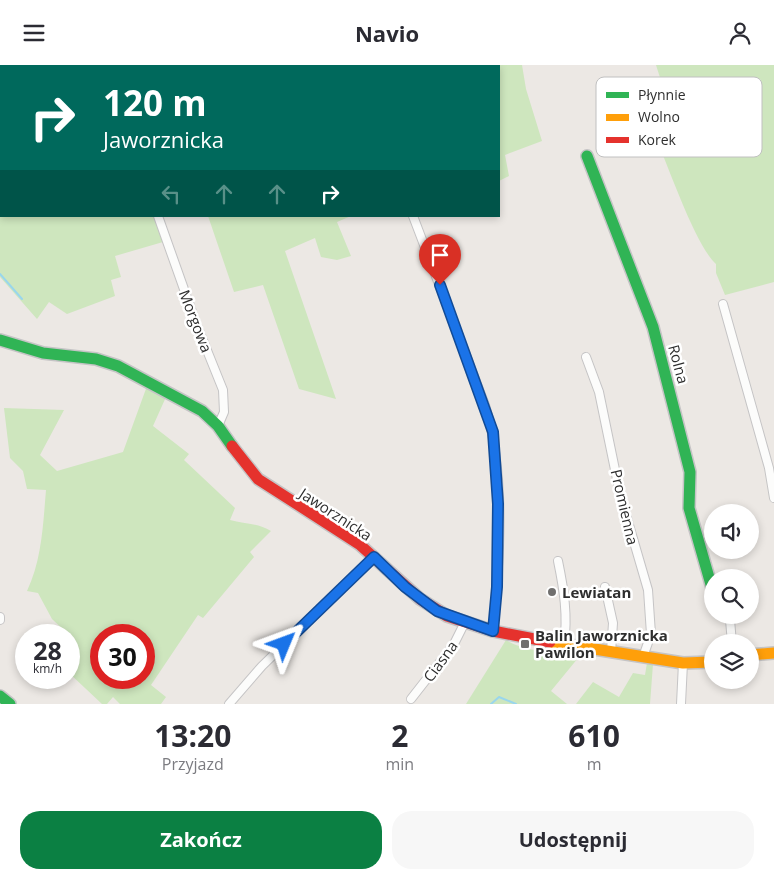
<!DOCTYPE html>
<html lang="pl">
<head>
<meta charset="utf-8">
<style>
  body { margin:0; font-family:"Open Sans",sans-serif; background:#f7f7f7; color:#2b2b33; height:100vh; display:flex; flex-direction:column; font-size:19px; white-space:nowrap }
  * { box-sizing:border-box; margin:0 }
  p { font-size:16px; color:#7c7c81 }
  .icon { flex:none; width:28px; height:28px; fill:none; stroke:currentColor; stroke-width:2; stroke-linecap:round; stroke-linejoin:round }
  .map { position:relative; height:639px; overflow:hidden }
  .sheet { display:flex; flex-direction:column; background:#fff; flex:1 }
  .sheet>* { flex:none }
  .banner { position:absolute; left:0px; top:0px; width:500px; height:152px; box-shadow:0 2px 8px #0003; background:#00695c; color:#fff; overflow:hidden }
  .fabs { position:absolute; left:704px; top:439px; display:grid; gap:10px }
  .fabs a { display:grid; place-items:center; width:55px; height:55px; border-radius:50%; background:#fff; box-shadow:0 2px 8px #0003; font-size:25px }
  .speed { position:absolute; left:15px; top:559px; display:flex; gap:10px; font-size:25px; font-weight:700; text-align:center }
  .speed>* { display:grid; place-content:center; width:65px; height:65px; border-radius:50%; background:#fff; box-shadow:0 2px 8px #0003; line-height:1 }
  .speed small { font-size:12px; font-weight:400 }
  .speed .limit { border:8px solid #d22; background:#fff; color:#111 }
  .pin { position:absolute; display:grid; place-items:center; width:42px; height:42px; color:#fff; margin:-51px -21px; border-radius:50% 50% 50% 0; rotate:-45deg; box-shadow:0 0 5px #0007 }
  .pin .icon { rotate:45deg }
  .me { position:absolute; width:55px; margin:-28px; rotate:46deg; stroke-linejoin:round; filter:drop-shadow(0 0 4px #0008) }
  .turn { display:flex; align-items:center; gap:18px; height:105px; padding:0 20px; font-size:22px }
  .turn .icon { width:65px; height:65px; stroke-width:2.5 }
  .turn b { display:block; font-size:35px; line-height:42px }
  .lanes { display:flex; align-items:center; height:48px; padding:0 20px; background:#0003; justify-content:center; gap:25px; direction:ltr }
  .lanes .off { opacity:.35 }
  .eta { display:flex; justify-content:space-evenly; align-items:center; height:85px; text-align:center }
  .eta b { font-size:30px; font-weight:700; line-height:35px }
  .primary-button { display:flex; gap:10px; margin-top:auto; padding:10px 20px }
  .primary-button a { flex:1; height:58px; border-radius:20px; background:#0b8043; color:#fff; font-size:20px; font-weight:700; line-height:58px; text-align:center }
  .primary-button a+a { background:#f7f7f7; color:#2b2b33 }
  header { display:flex; justify-content:space-between; align-items:center; height:65px; padding:0 20px; background:#fff; font-size:22px; font-weight:700 }
  .map>svg:first-child { display:block }
  .green { fill:#cee6be; fill-rule:evenodd }
  .lines { fill:none; stroke-linecap:round; stroke-linejoin:round }
  .stream { stroke:#99d6ec; stroke-width:2 }
  .street-casing { stroke:#c5c4c5; stroke-width:10 }
  .fast-casing { stroke:#c5c4c5; stroke-width:14 }
  .slow-casing { stroke:#c5c4c5; stroke-width:14 }
  .jam-casing { stroke:#c5c4c5; stroke-width:14 }
  .street { stroke:#fcfcfb; stroke-width:8 }
  .fast { stroke:#30b455; stroke-width:11 }
  .slow { stroke:#ff9f0a; stroke-width:11 }
  .jam { stroke:#e5322d; stroke-width:11 }
  .route-casing { stroke:#114b97; stroke-width:12 }
  .route { stroke:#1a73e8; stroke-width:9 }
  .poi-dot { fill:#706f6e; stroke:#fff; stroke-width:2 }
  .labels { text-anchor:middle; dominant-baseline:central; stroke-width:5; stroke-linejoin:round; paint-order:stroke }
  .street-label { font-size:15px; fill:#2e2e2e; stroke:#fff }
  .poi-label { font-size:15px; font-weight:bold; fill:#2e2e2e; stroke:#fff; text-anchor:start }
  .key { fill:#fff; stroke:#c0c0c0; stroke-width:1 }
  .key-label { font-size:14px; fill:#2e2e2e }
</style>
</head>
<body>
<header><svg class="icon" aria-label="menu" viewBox="0 0 24 24"><path d="M4 6h16M4 12h16M4 18h16"/></svg>Navio<svg class="icon" aria-label="person" viewBox="0 0 24 24"><circle cx="12" cy="8" r="4"/><path d="M4 21q1-7 8-7t8 7"/></svg></header>
<div class="map">
<svg width="774" height="639" viewBox="0 0 774 639">
  <rect width="100%" height="100%" fill="#ece8e4"/>
  <g class="green">
    <path d="M429,0H522L526,24L542,76L505,90L509,111L499,116V1Z"/>
    <path d="M656,0H774V217L725,230L716,208V199C696,181 671,108 659,81L679,72Z"/>
    <path d="M0,135L1,151H155L163,177L115,191L121,212L111,215L115,231L67,249L49,237L37,254L0,212Z"/>
    <path d="M208,151H351L337,157L351,191L337,195L321,192L315,173L285,186L336,334L299,324L263,220L234,227Z"/>
    <path d="M147,321L166,332L153,361L189,389L184,395L235,443L230,455C244,459 258,458 271,466L250,487L254,492L203,553L198,550L151,620L166,632L161,639H120L113,632L107,639H102L69,608V570L52,554L38,528L27,526C42,494 43,460 46,425L27,424L23,406L10,393L4,343L64,345L40,390L57,406L123,387ZM101,570H144V612H101Z"/>
    <path d="M506,575C529,589 558,586 583,587L551,626L567,639H466Z"/>
    <path d="M647,598L653,599L650,639H576L593,617L619,632L633,608L645,610Z"/>
  </g>
  <g class="lines">
    <g class="stream">
      <path d="M0,209L22,234"/>
      <path d="M491,639L499,632L516,639"/>
    </g>
    <g class="street-casing">
      <g id="street">
        <path d="M107,0V1"/>
        <path d="M367,0V1"/>
        <path d="M158,151L196,258L223,325L224,347L218,361"/>
        <path d="M413,151L485,340C506,409 500,494 493,566"/>
        <path d="M723,239L769,403L774,433"/>
        <path d="M586,292L599,327L620,429L648,525L651,569L643,592"/>
        <path d="M558,496C564,525 568,551 564,579"/>
        <path d="M605,522L613,558L611,587"/>
        <path d="M727,550L730,555L732,578"/>
        <path d="M0,552V555"/>
        <path d="M411,634L454,579L465,557"/>
        <path d="M229,639L262,601L374,492"/>
        <path d="M681,639L683,598"/>
      </g>
    </g>
    <g class="fast-casing">
      <g id="fast">
        <path d="M587,91L653,262L690,407L689,443L712,523"/>
        <path d="M0,275L43,288L96,294L118,301L202,346L218,361L232,381"/>
        <path d="M0,631L10,639"/>
      </g>
    </g>
    <g class="slow-casing">
      <g id="slow">
        <path d="M550,577L683,598L712,597"/>
        <path d="M750,590L774,588"/>
      </g>
    </g>
    <g class="jam-casing">
      <path id="jam" d="M232,381L258,414L359,479L420,534L447,551L493,566L550,577"/>
    </g>
    <use href="#street" class="street"/>
    <use href="#fast" class="fast"/>
    <use href="#slow" class="slow"/>
    <use href="#jam" class="jam"/>
  </g>
  <g class="lines">
    <g class="route-casing">
      <path id="route" d="M284,579L374,492L405,522L437,546L493,566L497,522L498,439L493,367L440,220"/>
    </g>
    <use href="#route" class="route"/>
  </g>
  <g class="poi-dot">
    <circle cx="552" cy="527" r="5"/>
    <rect x="520" y="574" width="10" height="10" rx="2.5"/>
  </g>
  <g class="labels">
    <g class="street-label">
      <text transform="translate(196 256) rotate(69)">Morgowa</text>
      <text transform="translate(679 299) rotate(75)">Rolna</text>
      <text transform="translate(625 442) rotate(77)">Promienna</text>
      <text transform="translate(336 449) rotate(33)">Jaworznicka</text>
      <text transform="translate(440 596) rotate(-54)">Ciasna</text>
    </g>
    <g class="poi-label">
      <text x="562" y="527">Lewiatan</text>
      <text x="535" y="570">Balin Jaworznicka<tspan x="535" dy="17">Pawilon</tspan></text>
    </g>
  </g>
  <rect x="596" y="12" width="166" height="80" rx="8" class="key"/>
  <rect x="606" y="27" width="23" height="6" fill="#30b455"/>
  <rect x="606" y="49" width="23" height="7" fill="#ff9f0a"/>
  <rect x="606" y="72" width="23" height="6" fill="#e5322d"/>
  <g class="key-label">
    <text x="638" y="35">Płynnie</text>
    <text x="638" y="57">Wolno</text>
    <text x="638" y="80">Korek</text>
  </g>
</svg>
<div class="fabs">
<a><svg class="icon" aria-label="sound" viewBox="0 0 24 24"><path d="M4 9h4l5-4v14l-5-4H4zM17 9q2 3 0 6"/></svg></a>
<a><svg class="icon" aria-label="search" viewBox="0 0 24 24"><circle cx="10" cy="10" r="6"/><path d="M15 15l6 6"/></svg></a>
<a><svg class="icon" aria-label="layers" viewBox="0 0 24 24"><path d="M12 4l9 5-9 5-9-5zM3 14l9 5 9-5"/></svg></a>
</div>
<div class="speed"><div>28<small>km/h</small></div><div class="limit">30</div></div>
<div class="pin" style="left:440px;top:220px;background:#d93025"><svg class="icon" aria-label="arrive" viewBox="0 0 24 24"><path d="M6 21V4h12l-3 4 3 4H6"/></svg></div>
<svg class="me" style="left:284px;top:579px" viewBox="-20 -20 40 40"><path d="M0-17L14 15 0 8-14 15z" fill="#1a73e8" stroke="#fff" stroke-width="4"/></svg>
<div class="banner">
<div class="turn"><svg class="icon" aria-label="right" viewBox="0 0 24 24"><path d="M7 20v-9h11M14 6l5 5-5 5"/></svg><div><b>120 m</b>Jaworznicka</div></div>
<div class="lanes"><svg class="icon off" aria-label="left" viewBox="0 0 24 24"><path d="M17 20v-9H6M10 6l-5 5 5 5"/></svg><svg class="icon off" aria-label="ahead" viewBox="0 0 24 24"><path d="M12 20V5M6 11l6-6 6 6"/></svg><svg class="icon off" aria-label="ahead" viewBox="0 0 24 24"><path d="M12 20V5M6 11l6-6 6 6"/></svg><svg class="icon" aria-label="right" viewBox="0 0 24 24"><path d="M7 20v-9h11M14 6l5 5-5 5"/></svg></div>
</div>
</div>
<section class="sheet">
<div class="eta">
<div><b>13:20</b><p>Przyjazd</p></div>
<div><b>2</b><p>min</p></div>
<div><b>610</b><p>m</p></div>
</div>
<div class="primary-button"><a>Zakończ</a><a>Udostępnij</a></div>
</section>
</body>
</html>
